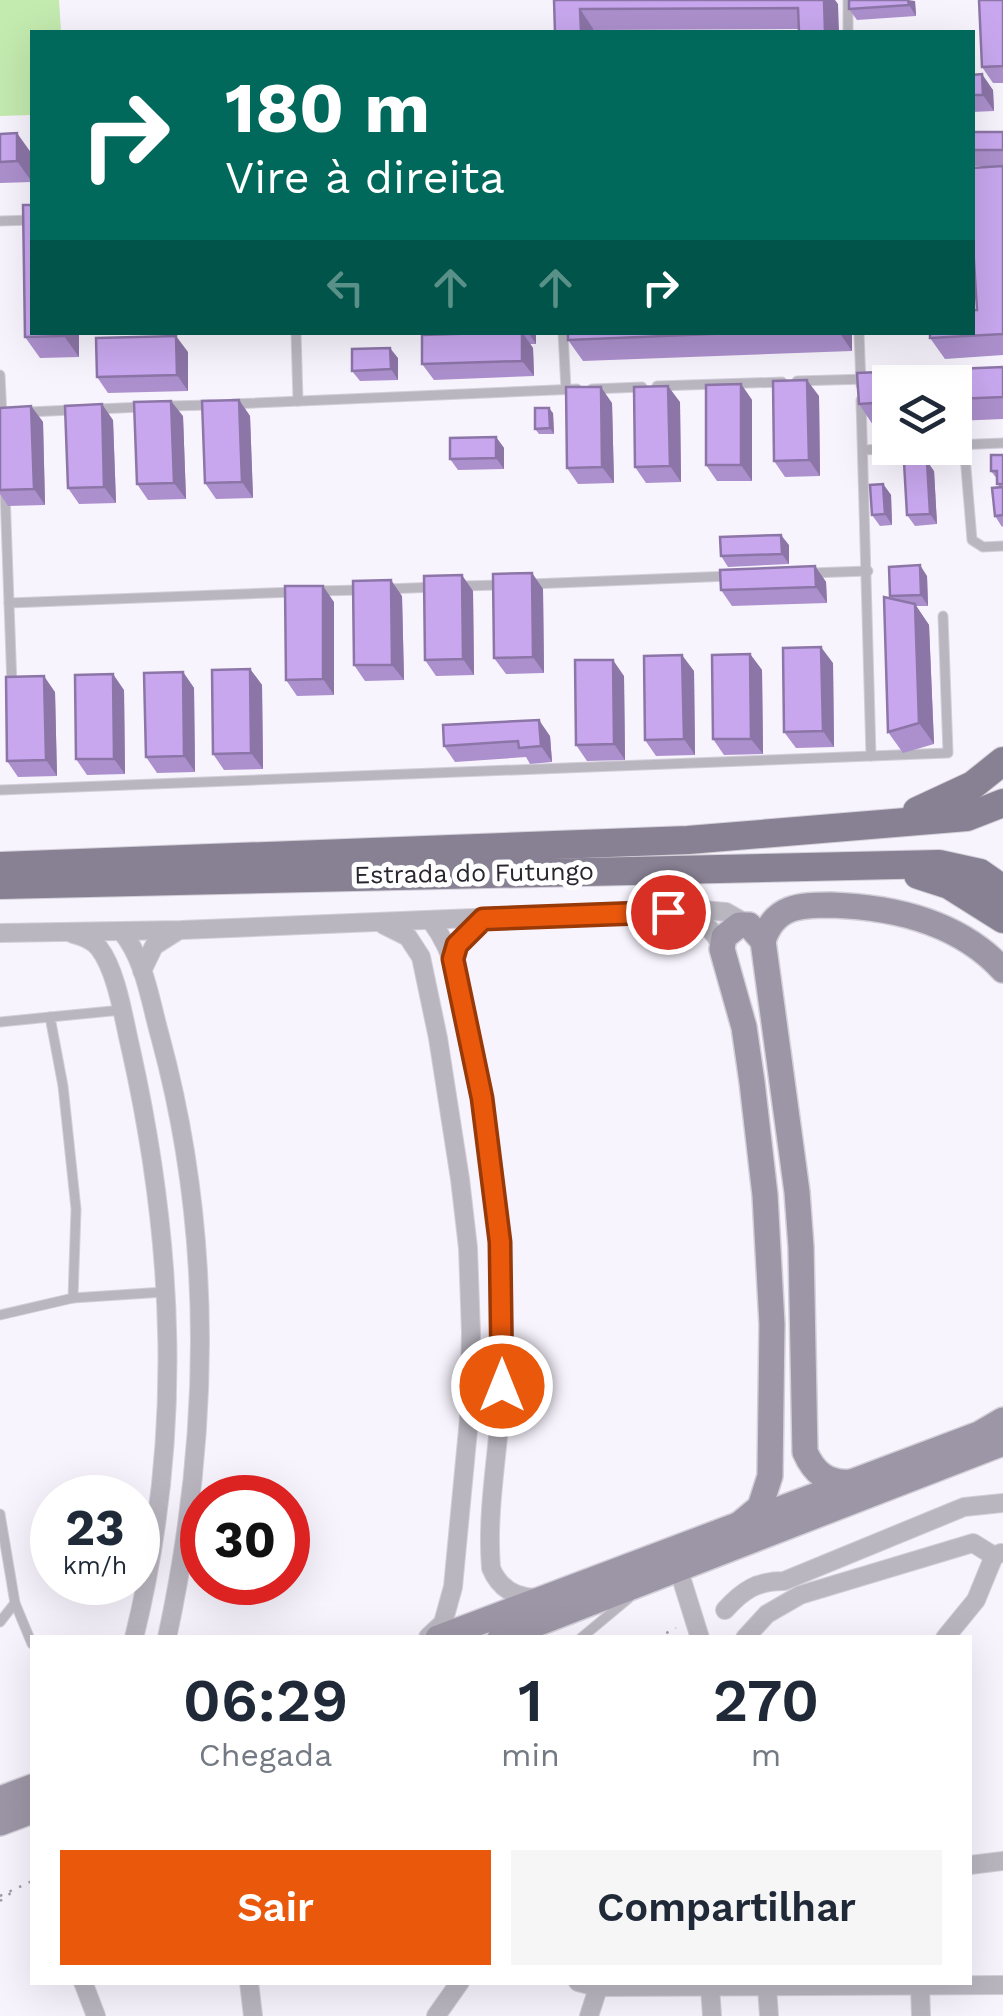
<!DOCTYPE html>
<html lang="pt">
<head>
<meta charset="utf-8">
<style>
  body { margin:0; font-family:"Work Sans",sans-serif; background:#f6f6f7; color:#1f2937; height:100vh; display:flex; flex-direction:column; font-size:38px; white-space:nowrap }
  * { box-sizing:border-box; margin:0 }
  p { font-size:32px; color:#747a83 }
  .icon { flex:none; width:55px; height:55px; fill:none; stroke:currentColor; stroke-width:2; stroke-linecap:round; stroke-linejoin:round }
  .map { position:relative; flex:1; overflow:hidden }
  .sheet { position:absolute; left:30px; top:1635px; width:942px; height:350px; display:flex; flex-direction:column; background:#fff; border-radius:0px; box-shadow:0 10px 40px #0002 }
  .sheet>* { flex:none }
  .top-card { position:absolute; left:30px; top:30px; width:945px; height:305px; border-radius:0px; box-shadow:0 10px 40px #0002; background:#00695c; color:#fff; overflow:hidden }
  .tools { position:absolute; left:872px; top:365px; display:grid; gap:20px }
  .tools a { display:grid; place-items:center; width:100px; height:100px; border-radius:0px; background:#fff; box-shadow:0 10px 40px #0002; font-size:50px }
  .speed { position:absolute; left:30px; top:1475px; display:flex; gap:20px; font-size:50px; font-weight:700; text-align:center }
  .speed>* { display:grid; place-content:center; width:130px; height:130px; border-radius:50%; background:#fff; box-shadow:0 10px 40px #0002; line-height:1 }
  .speed small { font-size:25px; font-weight:400 }
  .speed .limit { border:15px solid #d22; background:#fff; color:#111 }
  .pin { position:absolute; display:grid; place-items:center; width:85px; height:85px; color:#fff; margin:-42px; border:5px solid #fff; border-radius:50%; box-shadow:0 2px 10px #0007 }
  .me { position:absolute; width:110px; margin:-55px; rotate:0deg; stroke-linejoin:round; filter:drop-shadow(0 0 8px #0008) }
  .turn { display:flex; align-items:center; gap:35px; height:210px; padding:0 30px; font-size:45px }
  .turn .icon { width:130px; height:130px; stroke-width:2.5 }
  .turn b { display:block; font-size:70px; line-height:85px }
  .lanes { display:flex; align-items:center; height:95px; padding:0 30px; background:#0003; justify-content:center; gap:50px; direction:ltr }
  .lanes .off { opacity:.35 }
  .eta { display:flex; justify-content:space-evenly; align-items:center; height:170px; text-align:center }
  .eta b { font-size:60px; font-weight:600; line-height:70px }
  .button { display:flex; gap:20px; margin-top:auto; padding:20px 30px }
  .button a { flex:1; height:115px; border-radius:0px; background:#ea580c; color:#fff; font-size:40px; font-weight:600; line-height:115px; text-align:center }
  .button a+a { background:#f6f6f7; color:#1f2937 }
  .map>svg:first-child { display:block }
  .green { fill:#c3eaaf }
  .lines { fill:none; stroke-linecap:round; stroke-linejoin:round }
  .lane-casing { stroke:#d3cfd9; stroke-width:11 }
  .street-casing { stroke:#d3cfd9; stroke-width:20 }
  .secondary-casing { stroke:#d3cfd9; stroke-width:28 }
  .primary-casing { stroke:#d3cfd9; stroke-width:30 }
  .path { stroke:#a19da7; stroke-width:2.5; stroke-dasharray:2.5 8; stroke-linecap:butt }
  .lane { stroke:#bab6c0; stroke-width:9 }
  .street { stroke:#bab6c0; stroke-width:18 }
  .secondary { stroke:#9d96a6; stroke-width:25 }
  .primary { stroke:#888093; stroke-width:28 }
  .wall { fill:#ac90cd }
  .shaded-wall { fill:#8c75a7 }
  .building { fill:#c8a7ee; stroke:#8c75a7; stroke-width:2.5 }
  .route-casing { stroke:#983908; stroke-width:25 }
  .route { stroke:#ea580c; stroke-width:18 }
  .labels { text-anchor:middle; dominant-baseline:central; stroke-width:10; stroke-linejoin:round; paint-order:stroke }
  .street-label { font-size:25px; fill:#2a262f; stroke:#fff }
</style>
</head>
<body>
<div class="map">
<svg width="1003" height="2016" viewBox="0 0 1003 2016">
  <rect width="100%" height="100%" fill="#f8f4fe"/>
  <path class="green" d="M0,0H59L61,32H32V115L0,116Z"/>
  <g class="lines">
    <g class="lane-casing">
      <g id="lane">
        <path d="M848,0V32"/>
        <path d="M0,221L32,220"/>
        <path d="M296,332L298,401"/>
        <path d="M563,332L566,390"/>
        <path d="M859,332L861,385"/>
        <path d="M0,375L2,417"/>
        <path d="M797,381L867,379"/>
        <path d="M657,386L782,382"/>
        <path d="M592,389L642,387"/>
        <path d="M861,400L871,756"/>
        <path d="M233,404L577,389"/>
        <path d="M168,406L212,405"/>
        <path d="M98,409L142,407"/>
        <path d="M28,412L72,410"/>
        <path d="M964,444L972,540L983,547L1003,546"/>
        <path d="M955,445L1003,443"/>
        <path d="M864,450L902,448"/>
        <path d="M5,492L12,686"/>
        <path d="M811,573L868,571"/>
        <path d="M531,584L731,576"/>
        <path d="M461,586L501,585"/>
        <path d="M387,589L436,587"/>
        <path d="M317,591L361,590"/>
        <path d="M9,603L296,592"/>
        <path d="M0,790L948,753L943,616"/>
        <path d="M0,1022L50,1017"/>
        <path d="M73,1298L164,1292"/>
        <path d="M0,1315L73,1298L76,1209L63,1086L50,1017L122,1010"/>
        <path d="M0,1514L15,1603L32,1644"/>
        <path d="M0,1622L15,1603"/>
        <path d="M581,1638L629,1598"/>
      </g>
    </g>
    <g class="street-casing">
      <g id="street">
        <path d="M679,915C701,920 714,927 722,949"/>
        <path d="M431,921C460,959 465,1010 474,1057C494,1166 504,1274 502,1384C500,1445 486,1507 491,1568C499,1588 515,1598 537,1598"/>
        <path d="M384,925L408,937L421,957L438,1038L460,1179L468,1248L471,1333L469,1419L453,1587L443,1623L428,1637"/>
        <path d="M121,931C145,959 150,1001 160,1036C214,1234 210,1438 167,1638"/>
        <path d="M0,933L181,930L691,909L726,912L749,925"/>
        <path d="M73,934C83,937 93,940 99,948C117,971 124,1021 131,1050C175,1247 183,1440 134,1638"/>
        <path d="M453,959L457,945L483,919"/>
        <path d="M142,971L154,946L176,932"/>
        <path d="M679,1571L700,1638"/>
        <path d="M725,1610C743,1590 757,1581 784,1581L964,1507L1003,1503"/>
        <path d="M745,1638L767,1614L800,1595L973,1543L994,1556"/>
        <path d="M945,1638L976,1600L994,1556L1001,1553"/>
        <path d="M970,1865L1003,1861"/>
        <path d="M83,1982L96,2016"/>
        <path d="M249,1982L253,2016"/>
        <path d="M578,1982L597,1987L1003,1985"/>
        <path d="M920,1986L921,2016"/>
        <path d="M710,1987L712,2016"/>
        <path d="M767,1987L769,2016"/>
        <path d="M436,2016L460,1982"/>
        <path d="M589,2016L600,1982"/>
      </g>
    </g>
    <g class="secondary-casing">
      <g id="secondary">
        <path d="M763,941C774,906 799,905 831,905C894,907 959,922 1003,970"/>
        <path d="M736,1527L760,1507L770,1476L772,1324L765,1195L752,1082L744,1027L722,949L724,937L739,925H749L763,941L797,1192L801,1247L805,1452C814,1473 828,1484 851,1482"/>
        <path d="M438,1638L979,1434L1003,1420"/>
        <path d="M500,1638L1003,1443"/>
        <path d="M0,1799L32,1787"/>
        <path d="M0,1823L32,1811"/>
      </g>
    </g>
    <g class="primary-casing">
      <g id="primary">
        <path d="M917,811L973,785L1003,761"/>
        <path d="M0,866L688,840L967,817L1003,803"/>
        <path d="M918,875L949,885L1003,919"/>
        <path d="M0,885L939,864L980,873L1003,889"/>
      </g>
    </g>
    <g class="path">
      <path d="M657,1638L676,1628"/>
      <path d="M0,1896L32,1881"/>
      <path d="M0,1901L11,1893"/>
    </g>
    <use href="#lane" class="lane"/>
    <use href="#street" class="street"/>
    <use href="#secondary" class="secondary"/>
    <use href="#primary" class="primary"/>
  </g>
  <g class="wall">
    <path d="M554,0L838,4L799,29L594,30Z"/>
    <path d="M1003,0V83H993L982,67Z"/>
    <path d="M915,1L916,16L857,20L849,9Z"/>
    <path d="M972,75L993,90L994,111L972,112Z"/>
    <rect x="972" y="132" width="31" height="34"/>
    <path d="M0,134L32,154V182L0,183Z"/>
    <path d="M1003,166V355L945,359L930,338L977,310Z"/>
    <path d="M79,332V357L40,358L25,337Z"/>
    <path d="M423,332H536V344H530L533,348L534,376L434,380L422,364L425,335Z"/>
    <path d="M568,332H852V351L583,361L568,340Z"/>
    <path d="M188,352V391L108,393L97,377Z"/>
    <path d="M398,358V380L360,381L352,371Z"/>
    <path d="M1003,367V419L955,421V382H890V424L873,425L859,404L857,373Z"/>
    <path d="M741,384L752,400V481H717L706,465Z"/>
    <path d="M819,396L820,476L785,477L774,461Z"/>
    <path d="M239,400L250,416L253,498L216,499L205,483Z"/>
    <path d="M680,402L681,482L646,483L635,467Z"/>
    <path d="M612,403L614,483L578,484L567,468Z"/>
    <path d="M31,406L43,422L45,505L8,506L0,494V408Z"/>
    <path d="M553,413L554,434H539L535,429Z"/>
    <path d="M183,416L186,499L148,500L137,484Z"/>
    <path d="M113,420L116,503L79,504L68,488Z"/>
    <path d="M496,437L504,448V469L458,470L450,459Z"/>
    <path d="M1003,455V526L1002,527L995,516L999,487L997,479L991,471Z"/>
    <path d="M934,471L937,524L915,526L907,515Z"/>
    <path d="M883,484L891,495L892,525L880,526L872,515Z"/>
    <path d="M789,545V564L728,567L721,556Z"/>
    <path d="M815,566L826,582L827,603L732,606L721,590Z"/>
    <path d="M532,573L543,589L544,673L506,674L494,658Z"/>
    <path d="M927,576L928,606H916L929,625L934,744L903,753L888,732L892,599L890,596Z"/>
    <path d="M473,591L474,675L436,676L425,660Z"/>
    <path d="M402,596L404,680L365,681L354,665Z"/>
    <path d="M334,602V695L297,696L286,680Z"/>
    <path d="M750,654L762,670L763,754L724,755L713,739Z"/>
    <path d="M833,663L834,747L796,748L784,732Z"/>
    <path d="M250,669L262,685L263,769L224,770L213,754Z"/>
    <path d="M694,671L695,755L656,756L645,740Z"/>
    <path d="M183,672L194,688L195,772L157,773L146,757Z"/>
    <path d="M624,676L625,760L587,761L576,745Z"/>
    <path d="M124,690L125,774L87,775L76,759Z"/>
    <path d="M55,692L57,776L18,777L7,761Z"/>
    <path d="M550,736L552,762L530,764L526,757L455,762L444,746Z"/>
  </g>
  <g class="shaded-wall">
    <path d="M824,0H835L838,4L839,32H825Z"/>
    <path d="M908,0L915,1L916,16L909,5Z"/>
    <path d="M580,9L594,30V32H581Z"/>
    <path d="M982,74L993,90L994,111L983,95Z"/>
    <path d="M17,133L32,154V182L17,161Z"/>
    <path d="M64,332H79V357L64,336Z"/>
    <path d="M522,332L533,348L534,376L522,361Z"/>
    <path d="M528,332H536V344Z"/>
    <path d="M839,332H852V351Z"/>
    <path d="M176,336L188,352V391L177,375Z"/>
    <path d="M390,348L398,358V380L391,369Z"/>
    <path d="M807,380L819,396L820,476L809,460Z"/>
    <path d="M741,384L752,400V481L741,465Z"/>
    <path d="M668,386L680,402L681,482L670,466Z"/>
    <path d="M601,387L612,403L614,483L602,467Z"/>
    <path d="M239,400L250,416L253,498L242,482Z"/>
    <path d="M171,401L183,416L186,499L174,483Z"/>
    <path d="M102,404L113,420L116,503L104,487Z"/>
    <path d="M31,406L43,422L45,505L34,489Z"/>
    <path d="M549,408L553,413L554,434L550,428Z"/>
    <path d="M496,437L504,448V469L496,458Z"/>
    <path d="M927,461L934,471L937,524L930,514Z"/>
    <path d="M883,484L891,495L892,525L885,514Z"/>
    <path d="M781,535L789,545V564L782,554Z"/>
    <path d="M920,565L927,576L928,606L921,595Z"/>
    <path d="M815,566L826,582L827,603L816,587Z"/>
    <path d="M532,573L543,589L544,673L533,657Z"/>
    <path d="M462,575L473,591L474,675L463,659Z"/>
    <path d="M391,580L402,596L404,680L392,665Z"/>
    <path d="M323,586L334,602V695L323,679Z"/>
    <path d="M915,604L929,625L934,744L919,723Z"/>
    <path d="M821,647L833,663L834,747L823,731Z"/>
    <path d="M750,654L762,670L763,754L751,739Z"/>
    <path d="M682,655L694,671L695,755L684,739Z"/>
    <path d="M613,660L624,676L625,760L614,744Z"/>
    <path d="M250,669L262,685L263,769L251,753Z"/>
    <path d="M183,672L194,688L195,772L184,756Z"/>
    <path d="M113,674L124,690L125,774L114,759Z"/>
    <path d="M44,676L55,692L57,776L46,760Z"/>
    <path d="M539,720L550,736L552,762L541,746Z"/>
  </g>
  <g class="building">
    <path d="M554,0H824L825,32H799L798,8L580,9L581,32H555Z"/>
    <path d="M849,0H908L909,5L849,9Z"/>
    <path d="M979,0H1003V66L982,67Z"/>
    <path d="M982,74L983,95H972V75Z"/>
    <rect x="972" y="132" width="31" height="18"/>
    <path d="M17,133V161L0,162V134Z"/>
    <path d="M1003,166V334L930,338V332H972V310H977L972,229V168Z"/>
    <path d="M23,205H32V332H64V336L25,337Z"/>
    <path d="M522,332V361L422,364V335Z"/>
    <path d="M568,332H759L568,340Z"/>
    <path d="M176,336L177,375L97,377L96,338Z"/>
    <path d="M390,348L391,369L352,371V349Z"/>
    <path d="M1003,367V397L955,399V382H890V402L859,404L857,373Z"/>
    <path d="M807,380L809,460L774,461L773,381Z"/>
    <path d="M741,384V465H706V385Z"/>
    <path d="M668,386L670,466L635,467L634,387Z"/>
    <path d="M566,387H601L602,467L567,468Z"/>
    <path d="M239,400L242,482L205,483L202,401Z"/>
    <path d="M171,401L174,483L137,484L134,402Z"/>
    <path d="M102,404L104,487L68,488L65,406Z"/>
    <path d="M31,406L34,489L0,490V408Z"/>
    <path d="M535,408H549L550,428L535,429Z"/>
    <path d="M496,437V458L450,459V438Z"/>
    <path d="M991,455H1003V484H997V471H991Z"/>
    <path d="M927,461L930,514L907,515L904,462Z"/>
    <path d="M883,484L885,514L872,515L870,485Z"/>
    <path d="M1003,487V515L995,516L992,488Z"/>
    <path d="M781,535L782,554L721,556L720,537Z"/>
    <path d="M920,565L921,595L890,596L889,567Z"/>
    <path d="M815,566L816,587L721,590L720,570Z"/>
    <path d="M532,573L533,657L494,658L493,574Z"/>
    <path d="M462,575L463,659L425,660L424,576Z"/>
    <path d="M391,580L392,665H354L353,581Z"/>
    <path d="M285,586H323V679L286,680Z"/>
    <path d="M884,597L915,604L919,723L888,732Z"/>
    <path d="M821,647L823,731L784,732L783,648Z"/>
    <path d="M750,654L751,739H713L712,655Z"/>
    <path d="M682,655L684,739L645,740L644,656Z"/>
    <path d="M575,660H613L614,744L576,745Z"/>
    <path d="M250,669L251,753L213,754L212,670Z"/>
    <path d="M183,672L184,756L146,757L144,673Z"/>
    <path d="M113,674L114,759H76L75,675Z"/>
    <path d="M44,676L46,760L7,761L6,677Z"/>
    <path d="M539,720L541,746L519,748L518,741L444,746L443,725Z"/>
  </g>
  <g class="lines">
    <g class="route-casing">
      <path id="route" d="M502,1386L500,1242L482,1098L453,959L457,945L483,919L668,912"/>
    </g>
    <use href="#route" class="route"/>
  </g>
  <g class="labels">
    <g class="street-label">
      <text transform="translate(474 873) rotate(-1)">Estrada do Futungo</text>
    </g>
  </g>
</svg>
<div class="tools">
<a><svg class="icon" aria-label="layers" viewBox="0 0 24 24"><path d="M12 4l9 5-9 5-9-5zM3 14l9 5 9-5"/></svg></a>
</div>
<div class="speed"><div>23<small>km/h</small></div><div class="limit">30</div></div>
<div class="pin" style="left:668px;top:912px;background:#d93025"><svg class="icon" aria-label="arrive" viewBox="0 0 24 24"><path d="M6 21V4h12l-3 4 3 4H6"/></svg></div>
<svg class="me" style="left:502px;top:1386px" viewBox="-20 -20 40 40"><circle r="17" fill="#ea580c" stroke="#fff" stroke-width="3"/><path d="M0-11L8 9 0 5-8 9z" fill="#fff"/></svg>
<div class="top-card">
<div class="turn"><svg class="icon" aria-label="right" viewBox="0 0 24 24"><path d="M7 20v-9h11M14 6l5 5-5 5"/></svg><div><b>180 m</b>Vire à direita</div></div>
<div class="lanes"><svg class="icon off" aria-label="left" viewBox="0 0 24 24"><path d="M17 20v-9H6M10 6l-5 5 5 5"/></svg><svg class="icon off" aria-label="ahead" viewBox="0 0 24 24"><path d="M12 20V5M6 11l6-6 6 6"/></svg><svg class="icon off" aria-label="ahead" viewBox="0 0 24 24"><path d="M12 20V5M6 11l6-6 6 6"/></svg><svg class="icon" aria-label="right" viewBox="0 0 24 24"><path d="M7 20v-9h11M14 6l5 5-5 5"/></svg></div>
</div>
<section class="sheet">
<div class="eta">
<div><b>06:29</b><p>Chegada</p></div>
<div><b>1</b><p>min</p></div>
<div><b>270</b><p>m</p></div>
</div>
<div class="button"><a>Sair</a><a>Compartilhar</a></div>
</section>
</div>
</body>
</html>
